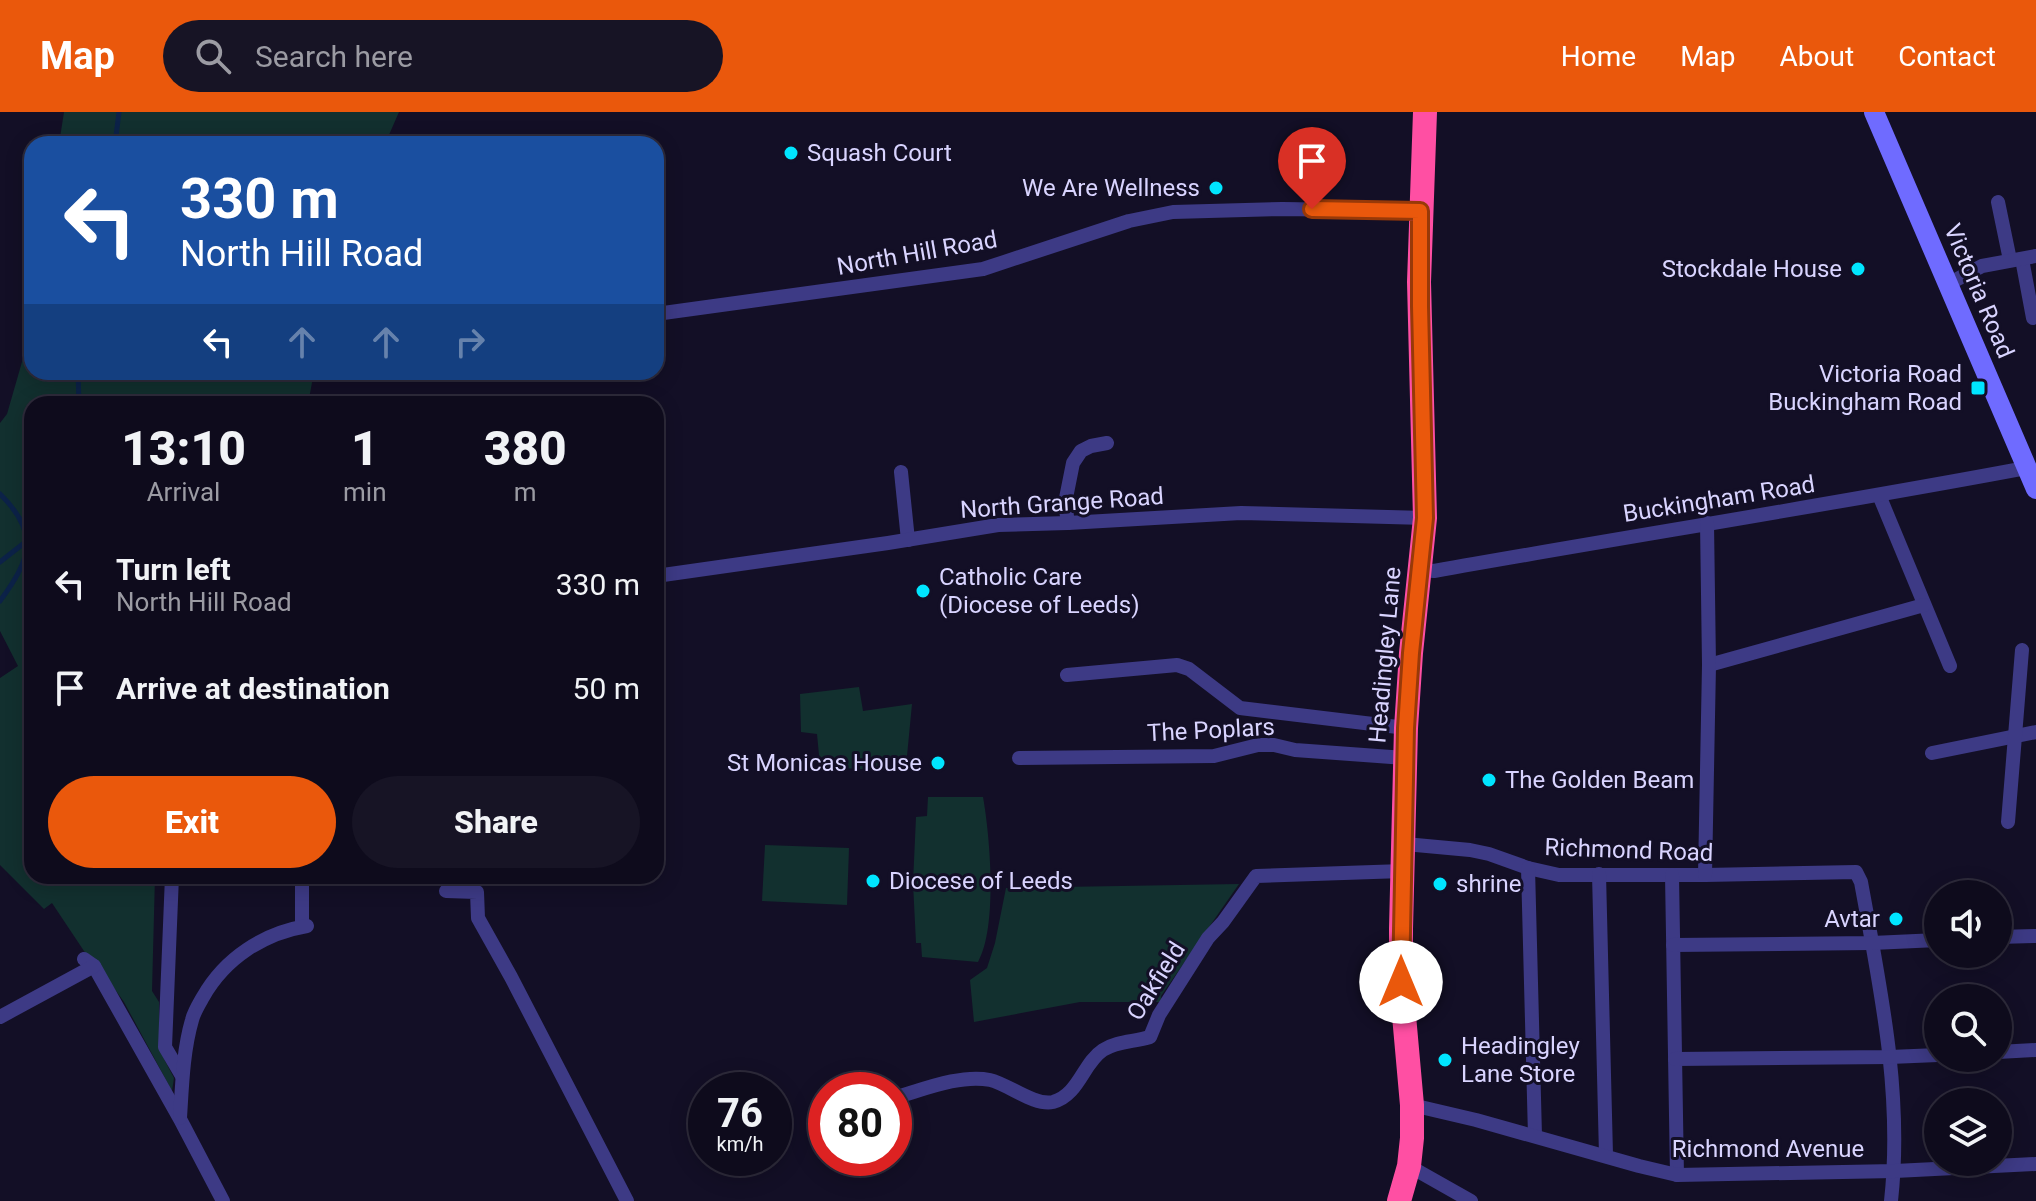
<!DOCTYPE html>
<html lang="en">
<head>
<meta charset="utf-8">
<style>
  body { margin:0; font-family:Roboto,sans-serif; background:#171425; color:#f1f3f6; height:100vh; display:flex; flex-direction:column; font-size:30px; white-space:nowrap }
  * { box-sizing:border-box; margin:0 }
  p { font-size:26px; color:#9b9ba3 }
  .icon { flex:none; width:44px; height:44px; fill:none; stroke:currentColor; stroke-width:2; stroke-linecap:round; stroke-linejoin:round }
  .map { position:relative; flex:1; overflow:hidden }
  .details { position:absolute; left:24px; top:284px; width:640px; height:488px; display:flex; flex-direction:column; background:#0e0b1c; border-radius:24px; box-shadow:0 4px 20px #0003,0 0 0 2px #2e2b3b }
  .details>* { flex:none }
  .hud { position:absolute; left:24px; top:24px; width:640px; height:244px; border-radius:24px; box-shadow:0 4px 20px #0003,0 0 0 2px #2e2b3b; background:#1a4fa0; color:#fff; overflow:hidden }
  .tools { position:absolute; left:1924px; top:768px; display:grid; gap:16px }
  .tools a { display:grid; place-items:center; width:88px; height:88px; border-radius:50%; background:#0e0b1c; box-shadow:0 4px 20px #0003,0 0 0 2px #2e2b3b; font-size:40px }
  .speed { position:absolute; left:688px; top:960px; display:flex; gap:16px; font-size:40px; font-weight:700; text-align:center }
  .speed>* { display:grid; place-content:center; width:104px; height:104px; border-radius:50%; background:#0e0b1c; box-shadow:0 4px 20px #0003,0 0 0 2px #2e2b3b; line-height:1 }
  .speed small { font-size:20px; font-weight:400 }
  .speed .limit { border:12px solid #d22; background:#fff; color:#111 }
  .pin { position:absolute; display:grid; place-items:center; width:68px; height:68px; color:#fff; margin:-82px -34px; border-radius:50% 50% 50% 0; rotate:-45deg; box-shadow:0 0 8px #0007 }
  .pin .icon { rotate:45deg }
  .me { position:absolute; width:88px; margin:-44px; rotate:0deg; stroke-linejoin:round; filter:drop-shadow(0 0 6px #0008) }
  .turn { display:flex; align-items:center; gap:28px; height:168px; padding:0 24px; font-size:36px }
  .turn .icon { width:104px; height:104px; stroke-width:2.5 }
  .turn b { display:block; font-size:56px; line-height:68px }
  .lanes { display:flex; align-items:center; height:76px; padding:0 24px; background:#0003; justify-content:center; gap:40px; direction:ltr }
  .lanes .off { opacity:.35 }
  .eta { display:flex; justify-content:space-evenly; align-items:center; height:136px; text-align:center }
  .eta b { font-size:48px; font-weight:800; line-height:56px }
  .button { display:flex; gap:16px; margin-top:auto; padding:16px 24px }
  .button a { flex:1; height:92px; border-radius:48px; background:#ea580c; color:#fff; font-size:32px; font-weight:800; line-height:92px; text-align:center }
  .button a+a { background:#171425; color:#f1f3f6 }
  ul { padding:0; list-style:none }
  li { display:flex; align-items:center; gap:24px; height:104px; padding:0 24px }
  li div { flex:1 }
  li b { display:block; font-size:30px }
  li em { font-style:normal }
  header { display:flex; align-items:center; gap:48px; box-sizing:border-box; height:112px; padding:0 40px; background:#ea580c; color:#fff }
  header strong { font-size:38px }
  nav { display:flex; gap:44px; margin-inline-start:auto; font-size:28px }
  .search { width:560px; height:72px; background:#171425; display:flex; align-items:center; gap:20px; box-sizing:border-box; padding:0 28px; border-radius:44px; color:#9b9ba3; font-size:30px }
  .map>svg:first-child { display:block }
  .green { fill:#12302f }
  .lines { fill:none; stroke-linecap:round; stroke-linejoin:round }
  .stream { stroke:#0c2248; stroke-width:5 }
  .street { stroke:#3d3a85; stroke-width:14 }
  .secondary { stroke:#6f6bff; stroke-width:20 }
  .highway { stroke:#ff4fa3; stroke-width:24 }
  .route-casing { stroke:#983908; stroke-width:20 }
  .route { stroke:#ea580c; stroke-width:14 }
  .poi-dot { fill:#00e5ff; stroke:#130f26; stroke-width:3 }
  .labels { text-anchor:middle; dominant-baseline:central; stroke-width:6; stroke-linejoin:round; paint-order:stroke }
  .poi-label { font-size:24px; fill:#d9d4ff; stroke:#130f26; text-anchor:start }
  .street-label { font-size:24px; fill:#d9d4ff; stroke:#130f26 }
</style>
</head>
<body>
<header>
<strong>Map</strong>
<div class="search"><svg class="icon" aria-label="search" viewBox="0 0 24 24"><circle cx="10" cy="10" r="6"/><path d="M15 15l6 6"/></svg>Search here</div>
<nav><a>Home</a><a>Map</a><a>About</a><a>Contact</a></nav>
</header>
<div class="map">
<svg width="2036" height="1089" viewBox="0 0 2036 1089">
  <rect width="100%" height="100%" fill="#130f26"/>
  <g class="green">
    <path d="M64,0H399L385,32H59Z"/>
    <path d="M32,199V260H314L308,292H32V764H155L152,879L159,890V930L164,947L174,966L172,979L124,890L96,851L86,842L52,791L44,797L0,753V566L18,554L0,519V311L7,302L26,236Z"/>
    <path d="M859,575L863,599L912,592L907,644L899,654L891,659L827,655L819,643L817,622L801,620L800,582Z"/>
    <path d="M928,685H983C990,724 998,815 978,850L922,845L921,831H916L913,771L916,705L927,704Z"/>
    <path d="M765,733L849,736L847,793L762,789Z"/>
    <path d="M1239,772L1161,884L1162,890H1080L974,910L970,868L987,856L995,831L1006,776Z"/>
  </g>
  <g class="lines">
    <g class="stream">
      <path d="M115,32L119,0"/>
      <path d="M78,260L79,292"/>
      <path d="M0,382C41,422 30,448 0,489"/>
      <path d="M0,450L28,428"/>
    </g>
    <g class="street">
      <path d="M1998,90L2010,148"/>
      <path d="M2022,147L2033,206"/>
      <path d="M1948,172L1982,154L2036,144"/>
      <path d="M656,202L983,157L1129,109L1173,100L1282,97L1420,99"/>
      <path d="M901,360L908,428"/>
      <path d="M1879,383L1950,554"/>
      <path d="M1068,411L1065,391L1073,351L1081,339L1091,334L1107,331"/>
      <path d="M1420,458L1434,459C1631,424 1829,393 2026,356"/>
      <path d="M656,464L888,431L998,413L1068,411L1241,401L1425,406"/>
      <path d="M1709,553L1924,493"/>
      <path d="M1067,563L1177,553L1189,557L1240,596L1406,616"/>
      <path d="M1932,641L2036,620"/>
      <path d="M1019,646L1214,644L1258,633H1274L1295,638L1405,646"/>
      <path d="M2008,710L2022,538"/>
      <path d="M1405,732L1470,738L1489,742L1528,756L1559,763H1705L1856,760L1861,770C1880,875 1903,981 1891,1089"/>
      <path d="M1528,756L1535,1024"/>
      <path d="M1599,762L1606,1043"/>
      <path d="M1672,763L1677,1063"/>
      <path d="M1705,763L1709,553L1707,411"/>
      <path d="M172,764L165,935L182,964"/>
      <path d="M302,764V814"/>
      <path d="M446,779L477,780L478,806L511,865L627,1089"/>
      <path d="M1998,825L2036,824"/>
      <path d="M1673,833L1872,831L1938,828"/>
      <path d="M84,847L94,854L180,1007L223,1089"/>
      <path d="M0,905L94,854"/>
      <path d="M1998,940L2036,938"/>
      <path d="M1675,947L1890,945L1938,943"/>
      <path d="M894,986C922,978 960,962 990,968C1008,972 1034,994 1053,990C1079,983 1083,951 1103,938C1117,929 1134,930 1150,925L1159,903L1208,826L1223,810L1256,764L1403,759"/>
      <path d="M1412,993L1476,1008L1639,1054L1677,1063L1895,1059L2036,1052"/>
      <path d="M180,1006C182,974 183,939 192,908C194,900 199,892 203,885C225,846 264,821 307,814"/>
      <path d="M1409,1054L1471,1089"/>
    </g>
    <path class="secondary" d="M1874,0L2036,377"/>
    <path class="highway" d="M1399,1089L1409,1054L1412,1026V993L1401,870V817L1406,616L1411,541L1425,406L1419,170L1425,0"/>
  </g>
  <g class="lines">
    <g class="route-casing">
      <path id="route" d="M1312,97L1420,99V194L1425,406L1411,541L1406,616L1401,870"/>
    </g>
    <use href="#route" class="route"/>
  </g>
  <g class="poi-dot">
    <circle cx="791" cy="41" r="8"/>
    <circle cx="1216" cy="76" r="8"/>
    <circle cx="1858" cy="157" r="8"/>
    <rect x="1970" y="268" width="16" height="16" rx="4"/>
    <circle cx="923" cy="479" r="8"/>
    <circle cx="938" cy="651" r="8"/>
    <circle cx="1489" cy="668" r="8"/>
    <circle cx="873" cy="769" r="8"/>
    <circle cx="1440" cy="772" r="8"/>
    <circle cx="1896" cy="807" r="8"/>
    <circle cx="1445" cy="948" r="8"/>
  </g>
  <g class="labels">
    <g class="poi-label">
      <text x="807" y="41">Squash Court</text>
      <text x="1200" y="76" text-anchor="end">We Are Wellness</text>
      <text x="1842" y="157" text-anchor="end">Stockdale House</text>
      <text x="1962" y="262" text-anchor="end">Victoria Road<tspan x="1962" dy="28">Buckingham Road</tspan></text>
      <text x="939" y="465">Catholic Care<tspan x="939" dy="28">(Diocese of Leeds)</tspan></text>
      <text x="922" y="651" text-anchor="end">St Monicas House</text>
      <text x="1505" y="668">The Golden Beam</text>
      <text x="889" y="769">Diocese of Leeds</text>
      <text x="1456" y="772">shrine</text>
      <text x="1880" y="807" text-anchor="end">Avtar</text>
      <text x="1461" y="934">Headingley<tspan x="1461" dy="28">Lane Store</tspan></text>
    </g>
    <g class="street-label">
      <text transform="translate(917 141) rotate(-10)">North Hill Road</text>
      <text transform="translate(1979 179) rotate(67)">Victoria Road</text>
      <text transform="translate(1719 387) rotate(-9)">Buckingham Road</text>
      <text transform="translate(1062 391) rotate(-4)">North Grange Road</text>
      <text transform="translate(1385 543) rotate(-85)">Headingley Lane</text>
      <text transform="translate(1211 618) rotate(-3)">The Poplars</text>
      <text transform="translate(1629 738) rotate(2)">Richmond Road</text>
      <text transform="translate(1156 869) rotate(-58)">Oakfield</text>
      <text x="1768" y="1037">Richmond Avenue</text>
    </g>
  </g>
</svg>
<div class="tools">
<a><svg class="icon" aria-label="sound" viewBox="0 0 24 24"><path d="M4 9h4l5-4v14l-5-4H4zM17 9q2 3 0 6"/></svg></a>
<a><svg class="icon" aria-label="search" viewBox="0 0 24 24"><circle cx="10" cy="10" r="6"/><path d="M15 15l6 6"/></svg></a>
<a><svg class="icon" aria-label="layers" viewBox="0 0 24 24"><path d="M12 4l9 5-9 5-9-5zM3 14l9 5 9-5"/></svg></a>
</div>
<div class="speed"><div>76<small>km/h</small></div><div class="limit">80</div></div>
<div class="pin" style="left:1312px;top:97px;background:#d93025"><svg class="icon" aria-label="arrive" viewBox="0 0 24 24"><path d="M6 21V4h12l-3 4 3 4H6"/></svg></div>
<svg class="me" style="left:1401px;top:870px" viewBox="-20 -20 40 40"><circle r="19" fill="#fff"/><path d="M0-13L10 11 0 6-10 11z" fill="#ea580c"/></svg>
<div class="hud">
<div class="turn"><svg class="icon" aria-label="left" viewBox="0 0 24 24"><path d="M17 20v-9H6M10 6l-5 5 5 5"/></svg><div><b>330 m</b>North Hill Road</div></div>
<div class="lanes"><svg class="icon" aria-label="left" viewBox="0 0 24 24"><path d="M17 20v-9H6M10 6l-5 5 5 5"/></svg><svg class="icon off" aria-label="ahead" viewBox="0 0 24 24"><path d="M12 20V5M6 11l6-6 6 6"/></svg><svg class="icon off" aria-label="ahead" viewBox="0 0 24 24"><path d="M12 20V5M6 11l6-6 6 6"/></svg><svg class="icon off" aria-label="right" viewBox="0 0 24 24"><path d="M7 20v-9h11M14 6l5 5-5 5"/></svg></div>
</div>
<section class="details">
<div class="eta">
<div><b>13:10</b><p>Arrival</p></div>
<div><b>1</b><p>min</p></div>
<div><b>380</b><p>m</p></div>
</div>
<ul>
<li><svg class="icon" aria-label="left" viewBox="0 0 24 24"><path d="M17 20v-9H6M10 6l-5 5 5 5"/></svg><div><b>Turn left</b><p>North Hill Road</p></div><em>330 m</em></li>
<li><svg class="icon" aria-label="arrive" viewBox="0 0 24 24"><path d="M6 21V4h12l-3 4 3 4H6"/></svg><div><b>Arrive at destination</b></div><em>50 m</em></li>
</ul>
<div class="button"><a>Exit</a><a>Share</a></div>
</section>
</div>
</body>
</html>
